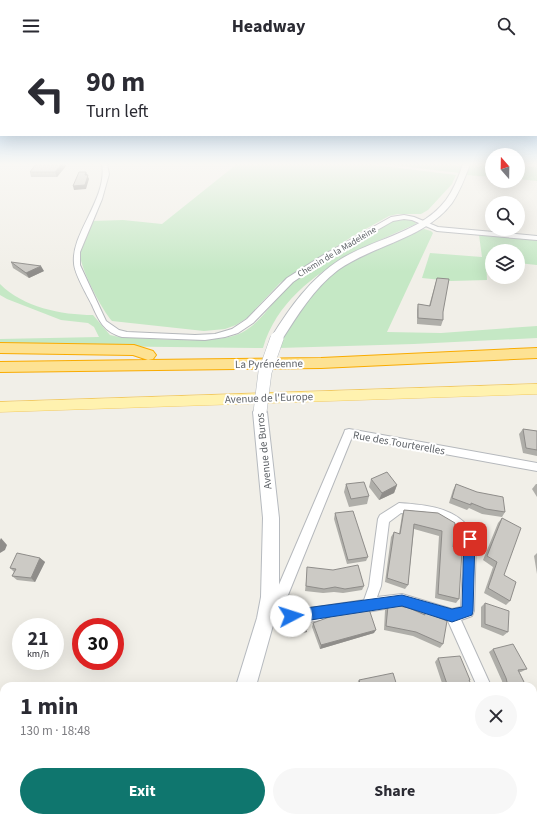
<!DOCTYPE html>
<html lang="en">
<head>
<meta charset="utf-8">
<style>
  body { margin:0; font-family:"Source Sans 3",sans-serif; background:#f7f7f7; color:#2b2b33; height:100vh; display:flex; flex-direction:column; font-size:15px; white-space:nowrap }
  * { box-sizing:border-box; margin:0 }
  p { font-size:13px; color:#7c7c81 }
  .icon { flex:none; width:22px; height:22px; fill:none; stroke:currentColor; stroke-width:2; stroke-linecap:round; stroke-linejoin:round }
  .map { position:relative; flex:1; overflow:hidden }
  .details { position:absolute; left:0px; top:630px; width:537px; height:140px; display:flex; flex-direction:column; background:#fff; border-radius:12px 12px 0 0; box-shadow:0 4px 16px #0002 }
  .details>* { flex:none }
  .hud { position:absolute; left:0px; top:0px; width:537px; height:84px; box-shadow:0 4px 16px #0002; background:#fff; color:#2b2b33; overflow:hidden }
  .needle { width:26px; rotate:340deg }
  .fabs { position:absolute; left:485px; top:96px; display:grid; gap:8px }
  .fabs a { display:grid; place-items:center; width:40px; height:40px; border-radius:50%; background:#fff; box-shadow:0 4px 16px #0002; font-size:20px }
  .speed { position:absolute; left:12px; top:566px; display:flex; gap:8px; font-size:20px; font-weight:700; text-align:center }
  .speed>* { display:grid; place-content:center; width:52px; height:52px; border-radius:50%; background:#fff; box-shadow:0 4px 16px #0002; line-height:1 }
  .speed small { font-size:10px; font-weight:400 }
  .speed .limit { border:6px solid #d22; background:#fff; color:#111 }
  .pin { position:absolute; display:grid; place-items:center; width:34px; height:34px; color:#fff; margin:-17px; border-radius:8px; box-shadow:0 2px 6px #0006 }
  .me { position:absolute; width:44px; margin:-22px; rotate:85deg; stroke-linejoin:round; filter:drop-shadow(0 0 3px #0008) }
  .turn { display:flex; align-items:center; gap:14px; height:84px; padding:0 20px; font-size:18px }
  .turn .icon { width:52px; height:52px; stroke-width:2.5 }
  .turn b { display:block; font-size:28px; line-height:34px }
  .round { display:grid; place-items:center; flex:none; width:42px; height:42px; border-radius:21px; background:#f7f7f7 }
  .summary { display:flex; align-items:center; justify-content:space-between; height:68px; padding:0 20px }
  h1 { font-size:24px; font-weight:700; line-height:30px }
  .action { display:flex; gap:8px; margin-top:auto; padding:8px 20px }
  .action a { flex:1; height:46px; border-radius:24px; background:#0f766e; color:#fff; font-size:16px; font-weight:700; line-height:46px; text-align:center }
  .action a+a { background:#f7f7f7; color:#2b2b33 }
  header { display:flex; justify-content:space-between; align-items:center; height:52px; padding:0 20px; background:#fff; font-size:18px; font-weight:700 }
  .map>svg:first-child { display:block }
  .green { fill:#c5e8c5 }
  .lines { fill:none; stroke-linecap:round; stroke-linejoin:round }
  .street-casing { stroke:#b5b8bc; stroke-width:2 }
  .secondary-casing { stroke:#b6babf; stroke-width:2 }
  .primary-casing { stroke:#f2c960; stroke-width:1 }
  .highway-casing { stroke:#f9ab00; stroke-width:2 }
  .street { fill:#fff; fill-rule:evenodd }
  .secondary { fill:#fff; fill-rule:evenodd }
  .primary { fill:#fff2af; fill-rule:evenodd }
  .highway { fill:#fde293; fill-rule:evenodd }
  .secondary-bridge-casing { stroke:#b6babf; stroke-width:14; stroke-linecap:butt }
  .secondary-bridge { stroke:#fff; stroke-width:13 }
  .wall { fill:#afaea9 }
  .shaded-wall { fill:#8f8d8a }
  .building { fill:#cccac5; stroke:#8f8d8a }
  .route { fill:#1a73e8; stroke:#114b97 }
  .labels { text-anchor:middle; dominant-baseline:central; stroke-width:4; stroke-linejoin:round; paint-order:stroke }
  .far-street-label { font-size:9px; fill:#5f6368; stroke:#fff }
  .street-label { font-size:11px; fill:#5f6368; stroke:#fff }
</style>
</head>
<body>
<header><svg class="icon" aria-label="menu" viewBox="0 0 24 24"><path d="M4 6h16M4 12h16M4 18h16"/></svg>Headway<svg class="icon" aria-label="search" viewBox="0 0 24 24"><circle cx="10" cy="10" r="6"/><path d="M15 15l6 6"/></svg></header>
<div class="map">
<svg width="537" height="770" viewBox="0 0 537 770">
  <rect width="100%" height="100%" fill="#f1efe8"/>
  <g class="green">
    <path d="M237,112H367L456,123L452,132L428,158L421,162H398L389,164L353,184L280,231L247,266L236,273L225,277L204,279L112,269C102,258 78,213 80,199C81,189 87,178 91,169L123,168L162,172Z"/>
    <path d="M383,112H445L463,114L460,121Z"/>
    <path d="M471,112H492V125L466,123Z"/>
    <path d="M518,114L537,115V129L518,127Z"/>
    <path d="M406,167L415,169L416,172C357,198 283,228 263,296L0,293V287L99,285L94,275L88,271L61,268L7,247L0,243V232C23,255 61,263 93,263L110,283L119,285C149,286 218,294 243,280C261,271 278,242 294,229C321,207 360,188 390,170Z"/>
    <path d="M424,177L431,179L433,181L387,280L441,281L537,274V286L414,292L279,296L283,284L316,236L338,218L350,209L405,183Z"/>
    <path d="M479,183L537,188V213L518,211V199H492V208L486,207L487,228L451,229L422,226L430,201L482,205Z"/>
  </g>
  <g class="lines">
    <g class="street-casing">
      <g id="street">
        <path d="M102,112H107L109,122L102,147L80,200V213L106,269L119,278L127,280L195,283L215,282L232,277L247,267L287,226L325,202L391,165L404,163L414,165L438,175L537,184V188L437,179L412,168L404,167L393,169L330,205L293,230L253,271L238,281L225,285L205,288L122,285C104,280 99,269 92,253C87,243 74,221 74,211C71,181 108,146 102,112Z"/>
        <path d="M349,377L537,411V419L352,385L288,543L270,551L265,550L264,545L265,540L278,535L344,381L345,378Z"/>
        <path d="M399,451C429,453 462,456 476,487L474,559L472,564L461,568L491,634H477L448,569L402,554L303,571L266,573L261,571L259,566L261,561L266,559L303,557L364,548L369,534L378,467L380,463ZM401,461L436,465L456,477L464,488L461,555L452,557L402,542L377,545L381,534L389,470Z"/>
        <path d="M478,766H494L496,770H478Z"/>
      </g>
    </g>
    <g class="secondary-casing">
      <g id="secondary">
        <path d="M463,112H470C465,126 460,139 452,151C425,187 373,193 338,218C313,237 298,263 281,289H273L271,286C290,255 310,227 341,207C375,186 421,181 446,148C454,137 459,124 463,112Z"/>
        <path d="M260,355L265,357L267,360L279,466V545L275,566L256,634H236L257,566L261,545L263,466L253,360L255,357Z"/>
        <rect x="533" y="713" width="4" height="22"/>
        <path d="M186,766H210L209,770H185Z"/>
        <path d="M343,766H380L378,770H341Z"/>
      </g>
    </g>
    <g class="primary-casing">
      <path id="primary" d="M537,332V342L0,360V350Z"/>
    </g>
    <g class="highway-casing">
      <path id="highway" d="M0,291L134,293L153,299L156,303L153,307L148,308L321,306L537,296V306L321,316L0,320V310L148,308L133,303L0,301Z"/>
    </g>
    <use href="#street" class="street"/>
    <use href="#secondary" class="secondary"/>
    <use href="#primary" class="primary"/>
    <use href="#highway" class="highway"/>
    <g class="secondary-bridge-casing">
      <path id="secondary-bridge" d="M260,360L265,320L277,286"/>
    </g>
    <use href="#secondary-bridge" class="secondary-bridge"/>
  </g>
  <g class="wall">
    <path d="M66,114L57,125H31L30,120Z"/>
    <path d="M11,210L44,219L29,226L13,216Z"/>
    <path d="M437,226L443,260V268L441,274L417,272V258L418,252L429,254Z"/>
    <path d="M523,377L537,379V404L523,401L519,382Z"/>
    <path d="M371,427L397,433L394,441L379,448L369,435Z"/>
    <path d="M346,432L369,444L367,452L349,455L344,440Z"/>
    <path d="M456,432L505,460L502,465L482,462L469,456L467,458L449,451L453,438Z"/>
    <path d="M536,432H537V445L532,437Z"/>
    <path d="M404,458L438,461L453,495L455,498L459,547L456,551L435,546L439,484L414,477L408,533L405,537L385,530L391,485L394,480L399,482L402,463Z"/>
    <path d="M335,461L368,505L366,509L347,512L334,467Z"/>
    <path d="M502,466L504,523L510,549L506,553L484,541L493,515L483,508L498,471Z"/>
    <path d="M537,501V522L534,504Z"/>
    <path d="M40,506L45,510L35,530L17,528L12,524L14,520L10,516Z"/>
    <path d="M307,520L364,534L362,538L343,541L334,540L323,541L305,539Z"/>
    <path d="M485,551L508,580L503,584L481,575V555Z"/>
    <path d="M388,554L424,562L425,560L443,592L440,596L413,584L384,578L385,558Z"/>
    <path d="M313,571L374,581L320,597L312,575Z"/>
    <path d="M493,597L527,617L521,620H519L526,634H503L502,629L489,600Z"/>
    <path d="M438,606L470,628L469,629L472,634H443L435,610Z"/>
    <path d="M359,628L397,634H358L357,631Z"/>
    <path d="M533,635L537,647V665L535,666H533Z"/>
    <path d="M537,758V770H513L512,767L516,766H533V760Z"/>
    <path d="M432,766H456L457,770H422V768Z"/>
  </g>
  <g class="shaded-wall">
    <path d="M62,112H66V114L57,125L55,120Z"/>
    <path d="M86,120L89,127L86,137L74,138L73,134L85,123Z"/>
    <path d="M41,214L44,219L29,226L26,221Z"/>
    <path d="M397,433L394,441L379,448L382,441Z"/>
    <path d="M1,486L7,493L5,498L0,501V488Z"/>
    <path d="M40,506L45,510L35,530L31,526Z"/>
    <path d="M307,578V580L292,584V582Z"/>
    <path d="M376,578L374,581L320,597L321,593Z"/>
    <rect x="143" y="766" width="6" height="4"/>
  </g>
  <g class="building">
    <path d="M36,112H62L55,120H30Z"/>
    <path d="M79,120H86L85,123H88L85,133L73,134Z"/>
    <path d="M11,210L41,214L26,221Z"/>
    <path d="M437,226L449,227L443,260V268L418,266V252L430,254Z"/>
    <path d="M523,377L537,379V398L526,396Z"/>
    <path d="M387,420L397,433L382,441L371,427Z"/>
    <path d="M364,430L369,444L351,447L346,432Z"/>
    <path d="M456,432L477,440L503,445L505,460L486,457L471,451V453L452,446Z"/>
    <path d="M404,458L438,461L455,471L453,495L455,496V498L462,499L459,547L438,542L442,479L414,472L408,533L387,526L394,480L400,482Z"/>
    <path d="M353,459L368,505L348,508L335,461Z"/>
    <path d="M502,466L521,476L504,523L516,530L510,549L488,536L497,510L487,504Z"/>
    <path d="M17,501L40,506L31,526L12,524L16,517L10,516Z"/>
    <path d="M358,513L364,534L345,537L335,535L324,537L306,534L307,515L333,518Z"/>
    <path d="M485,551L509,559L508,580L485,572Z"/>
    <path d="M394,553L409,556L425,563V560L447,569L443,592L416,580L386,574L388,554Z"/>
    <path d="M369,557L376,578L321,593L313,571L335,563Z"/>
    <path d="M305,570L307,578L292,582L289,571Z"/>
    <path d="M513,592L527,617L518,618L526,634H508L506,626L493,597Z"/>
    <path d="M460,604L470,628H469L472,634H455L454,631L447,632L438,606Z"/>
    <path d="M393,621L397,634H361L359,628Z"/>
    <path d="M533,635L537,647V663H533Z"/>
    <path d="M537,760V770H519L517,767L521,766H533V762Z"/>
    <path d="M105,766H143V770H104Z"/>
    <path d="M435,766H456L457,770H426L425,768Z"/>
  </g>
  <linearGradient id="sky" x2="0" y2="1"><stop stop-color="#8fc3f1"/><stop offset="0.51" stop-color="#f9f8f5"/><stop offset="1" stop-color="#f9f8f5" stop-opacity="0"/></linearGradient>
  <rect width="537" height="220" fill="url(#sky)"/>
  <path class="route" d="M470,482L474,484L475,487L473,559L472,563L452,570L402,554L291,571L286,569L285,564L286,560L291,558L402,543L452,557L462,555L464,487L466,484Z"/>
  <g class="labels">
    <g class="far-street-label">
      <text transform="translate(337 200) rotate(-31)">Chemin de la Madeleine</text>
    </g>
    <g class="street-label">
      <text transform="translate(269 312) rotate(-1)">La Pyrénéenne</text>
      <text transform="translate(269 346) rotate(-2)">Avenue de l'Europe</text>
      <text transform="translate(399 391) rotate(10)">Rue des Tourterelles</text>
      <text transform="translate(264 399) rotate(-96)">Avenue de Buros</text>
    </g>
  </g>
</svg>
<div class="fabs">
<a><svg class="needle" viewBox="-14 -14 28 28"><path d="M0-13l5 13h-10z" fill="#e53935"/><path d="M0 13l5-13h-10z" fill="#7c7c81"/></svg></a>
<a><svg class="icon" aria-label="search" viewBox="0 0 24 24"><circle cx="10" cy="10" r="6"/><path d="M15 15l6 6"/></svg></a>
<a><svg class="icon" aria-label="layers" viewBox="0 0 24 24"><path d="M12 4l9 5-9 5-9-5zM3 14l9 5 9-5"/></svg></a>
</div>
<div class="speed"><div>21<small>km/h</small></div><div class="limit">30</div></div>
<div class="pin" style="left:470px;top:487px;background:#d93025"><svg class="icon" aria-label="arrive" viewBox="0 0 24 24"><path d="M6 21V4h12l-3 4 3 4H6"/></svg></div>
<svg class="me" style="left:291px;top:564px" viewBox="-20 -20 40 40"><circle r="19" fill="#fff"/><path d="M0-13L10 11 0 6-10 11z" fill="#1a73e8"/></svg>
<div class="hud">
<div class="turn"><svg class="icon" aria-label="left" viewBox="0 0 24 24"><path d="M17 20v-9H6M10 6l-5 5 5 5"/></svg><div><b>90 m</b>Turn left</div></div>
</div>
<section class="details">
<div class="summary"><div><h1>1 min</h1><p>130 m · 18:48</p></div><a class="round"><svg class="icon" aria-label="close" viewBox="0 0 24 24"><path d="M6 6l12 12M18 6L6 18"/></svg></a></div>
<div class="action"><a>Exit</a><a>Share</a></div>
</section>
</div>
</body>
</html>
